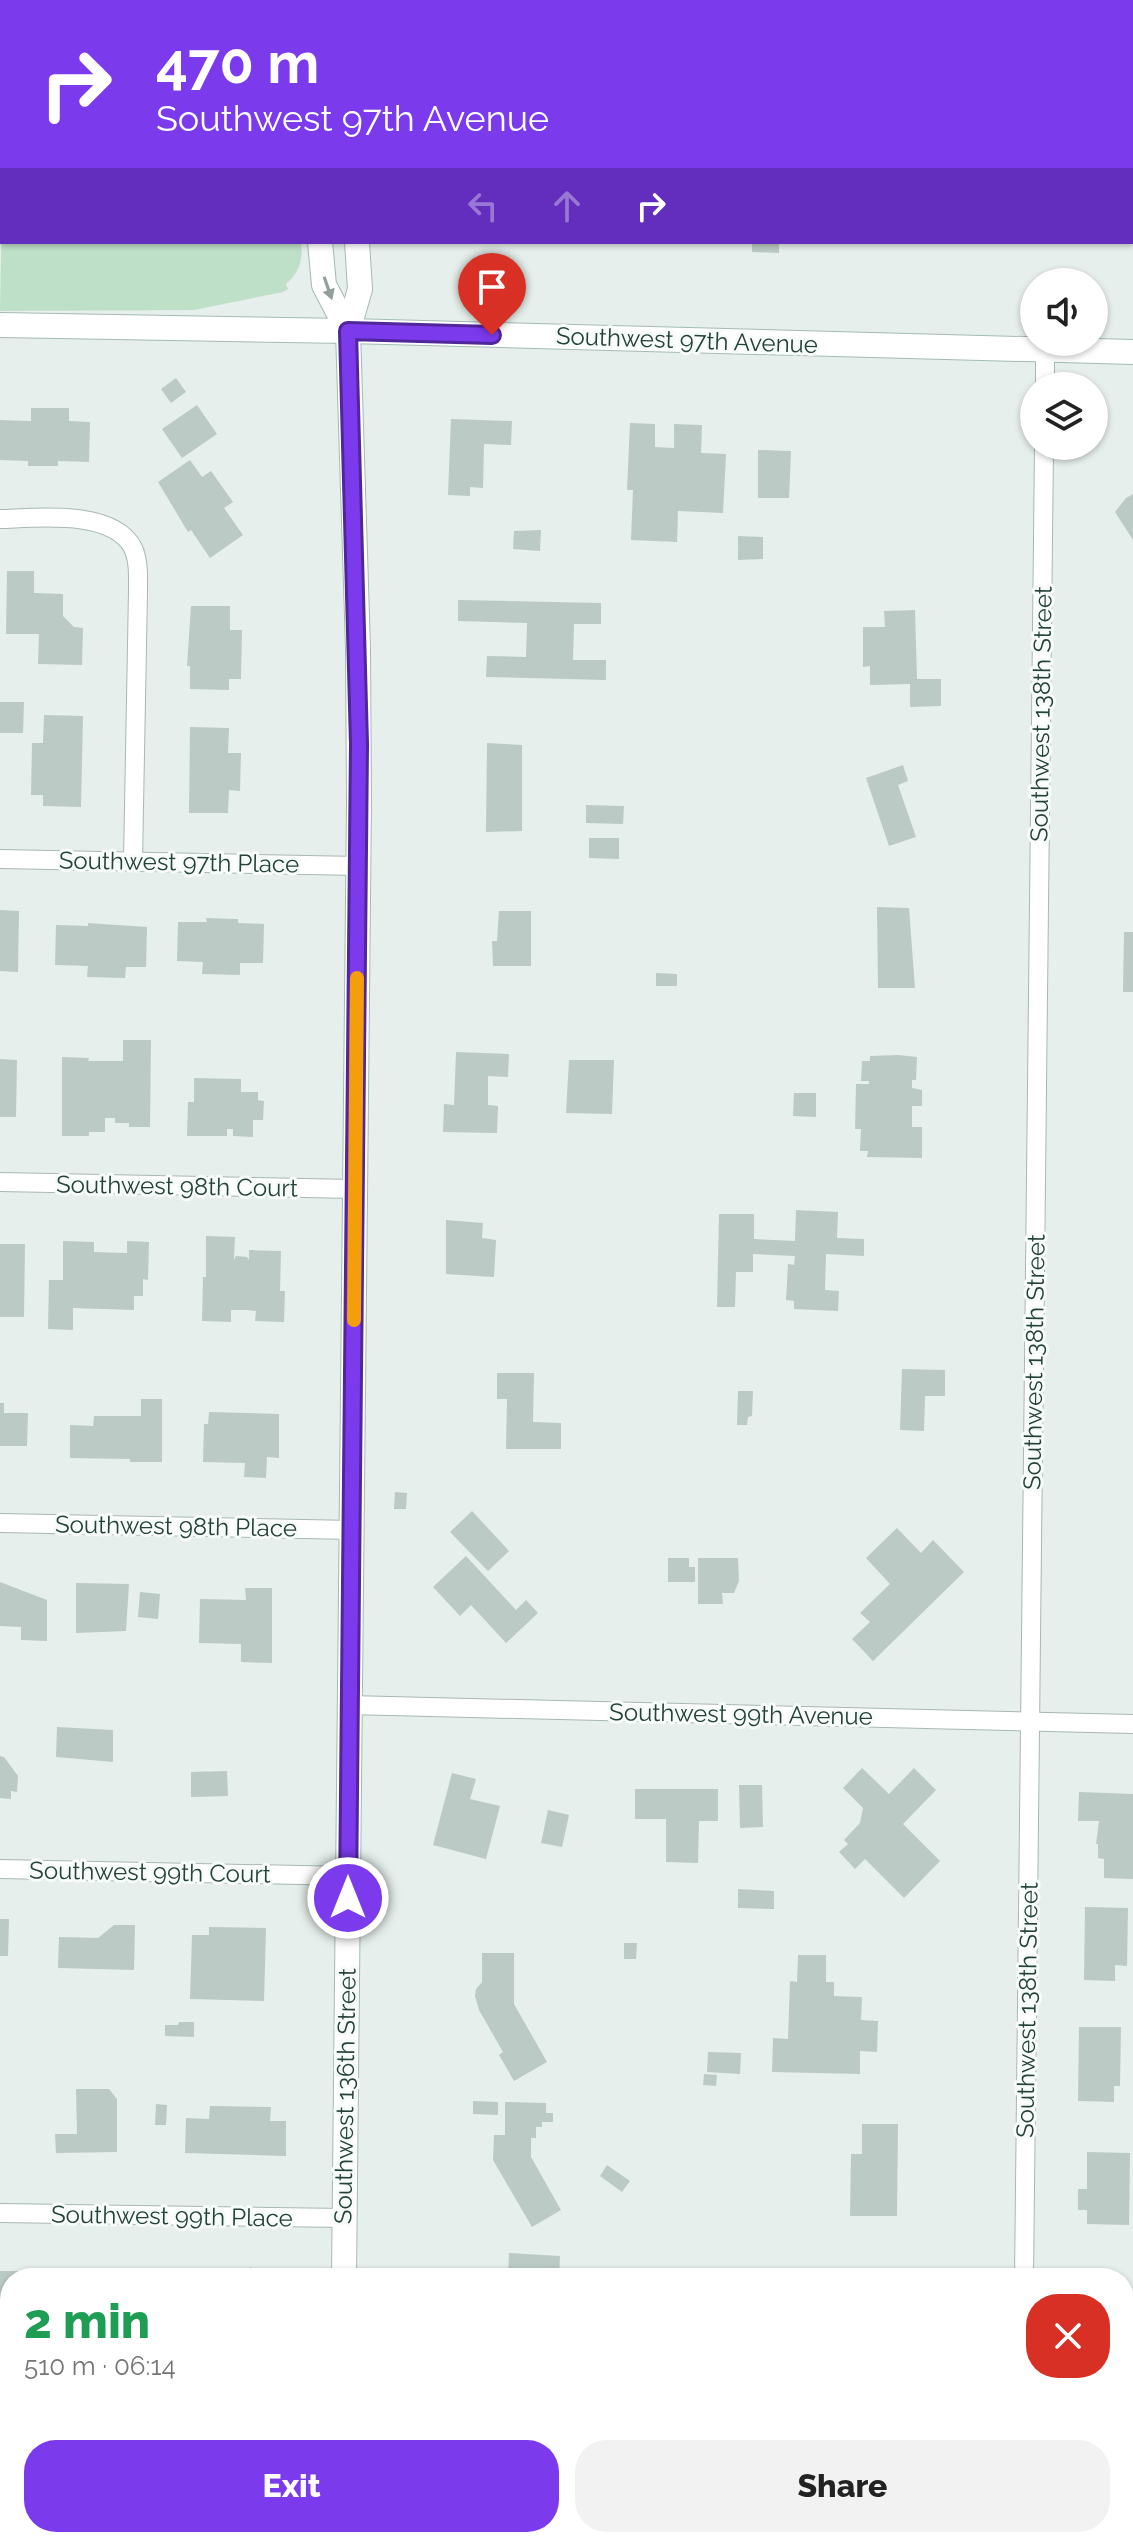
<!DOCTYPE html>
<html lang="en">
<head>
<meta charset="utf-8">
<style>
  body { margin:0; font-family:Raleway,sans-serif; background:#f2f2f2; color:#222; height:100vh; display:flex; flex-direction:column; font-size:30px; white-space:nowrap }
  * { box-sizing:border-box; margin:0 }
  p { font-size:26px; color:#767676 }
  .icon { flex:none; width:44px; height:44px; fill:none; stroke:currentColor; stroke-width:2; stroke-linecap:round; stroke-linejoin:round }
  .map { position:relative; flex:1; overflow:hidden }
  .details { position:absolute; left:0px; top:2268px; width:1134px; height:280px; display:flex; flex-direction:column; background:#fff; border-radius:32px 32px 0 0; box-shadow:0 2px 6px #0004 }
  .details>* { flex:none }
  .top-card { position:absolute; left:0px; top:0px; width:1134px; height:244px; box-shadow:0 2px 6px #0004; background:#7c3aed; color:#fff; overflow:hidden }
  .fabs { position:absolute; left:1020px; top:268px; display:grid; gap:16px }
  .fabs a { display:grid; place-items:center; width:88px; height:88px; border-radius:50%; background:#fff; box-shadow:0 2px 6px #0004; font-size:40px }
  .pin { position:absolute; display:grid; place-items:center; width:68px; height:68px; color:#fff; margin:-82px -34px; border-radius:50% 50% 50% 0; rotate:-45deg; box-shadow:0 0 8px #0007 }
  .pin .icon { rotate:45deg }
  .me { position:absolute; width:88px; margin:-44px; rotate:0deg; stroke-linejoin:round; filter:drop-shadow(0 0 6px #0008) }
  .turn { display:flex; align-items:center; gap:28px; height:168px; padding:0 24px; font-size:36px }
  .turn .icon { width:104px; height:104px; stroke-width:2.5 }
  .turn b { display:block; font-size:56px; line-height:68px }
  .lanes { display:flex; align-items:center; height:76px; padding:0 24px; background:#0003; justify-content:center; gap:40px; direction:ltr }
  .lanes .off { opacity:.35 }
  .round { display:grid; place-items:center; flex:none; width:84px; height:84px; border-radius:32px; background:#f2f2f2 }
  .overview { display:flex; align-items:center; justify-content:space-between; height:136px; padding:0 24px }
  h1 { font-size:48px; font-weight:800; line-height:60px; color:#1e9e55 }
  .action { display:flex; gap:16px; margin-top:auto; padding:16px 24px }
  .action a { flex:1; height:92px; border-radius:32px; background:#7c3aed; color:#fff; font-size:32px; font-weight:800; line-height:92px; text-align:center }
  .action a+a { background:#f2f2f2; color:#222 }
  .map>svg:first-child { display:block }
  .green { fill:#bfe0c8 }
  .building { fill:#bbcac4 }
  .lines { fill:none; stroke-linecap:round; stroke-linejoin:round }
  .street-casing { stroke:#a8b8b2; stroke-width:20 }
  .secondary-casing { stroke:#a4bbb3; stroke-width:26 }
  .street { stroke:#fff; stroke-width:18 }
  .secondary { stroke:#fff; stroke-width:24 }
  .oneway { fill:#92a09c }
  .route-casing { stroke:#51269a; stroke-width:20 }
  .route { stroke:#7c3aed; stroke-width:14 }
  .slow { stroke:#f59e0b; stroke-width:14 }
  .labels { text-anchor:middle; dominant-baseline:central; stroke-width:6; stroke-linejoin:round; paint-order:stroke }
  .street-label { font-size:24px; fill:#24423a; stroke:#f7fbf9 }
</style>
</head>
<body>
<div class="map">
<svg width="1133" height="2548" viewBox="0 0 1133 2548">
  <rect width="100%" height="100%" fill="#e6efeb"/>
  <path class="green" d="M2,203V242H301C303,260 300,272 286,284L288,289L283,292L194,310L0,311Z"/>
  <g class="building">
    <path d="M752,242H779V253L752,252Z"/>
    <path d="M176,378L186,392L171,403L161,389Z"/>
    <path d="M197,405L217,434L182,458L162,429Z"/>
    <path d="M31,408H69V421L90,422L89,462L58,461V466H28V461L0,460V420L31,421Z"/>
    <path d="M451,419L512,421L511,445L484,444L483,488L470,487V496L448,495Z"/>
    <path d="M630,423L655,424V447L674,448V424L702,425L701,453L726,454L723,513L678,511L677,542L631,540L633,490H627Z"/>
    <path d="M758,450L791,451L789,498H758Z"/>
    <path d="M190,460L202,477L211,471L233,502L224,508L243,535L210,558L191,530L188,532L158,482Z"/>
    <path d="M1133,494V540L1115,512L1126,498Z"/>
    <path d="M541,530L540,551L513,549L514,531Z"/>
    <path d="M738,536L763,537V559L738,560Z"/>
    <path d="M7,571H34V593L63,594V616L74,627L83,628L82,665L38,664L39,634H6Z"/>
    <path d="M458,600L601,603V624H574L573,660H606V680L486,677L487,656L526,657L527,623L458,621Z"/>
    <path d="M191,606H230V630H242L241,679H229V690L190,689V666H187Z"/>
    <path d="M915,610L917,679H941V706L910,707V684L870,685V666L863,667V627H885L884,611Z"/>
    <path d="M0,702H24L23,733H0Z"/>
    <path d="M44,715L83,716L81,807L43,806V795H31L32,743H43Z"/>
    <path d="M190,727L229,728L228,753H241L240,791L229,790L228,813H189Z"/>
    <path d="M487,743L522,745V831L486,832Z"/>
    <path d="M903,765L908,781L898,785L916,837L889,846L866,778Z"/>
    <path d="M586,805L624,806L623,824L586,823Z"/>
    <path d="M589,838H619V859L589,858Z"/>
    <path d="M877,907L909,908L915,988H878Z"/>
    <path d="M0,910L19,911L18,972L0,971Z"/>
    <path d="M499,911H531V966H493L492,941H497Z"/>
    <path d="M206,918L238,919V923L264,924L263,963H240V975L202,974L203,962L177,961L178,922H207Z"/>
    <path d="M88,923L147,927L146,967H126L125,978L87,977L88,966L55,965L56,925L88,926Z"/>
    <path d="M1124,932H1133V992H1123Z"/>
    <path d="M656,973L677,974V986H656Z"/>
    <path d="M123,1040H151L150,1127H129V1123H115V1118H105V1132H89V1136H62V1057L89,1058L88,1061H123Z"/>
    <path d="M456,1052L509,1054L508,1077L488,1076V1105L498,1106L497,1133L443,1132L444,1104L454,1105Z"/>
    <path d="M898,1055L917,1057L916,1080H912V1088L922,1090V1106H912V1127H922V1158L867,1157L868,1151H860L861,1129H855L856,1084H869V1081H861L862,1061H870V1056Z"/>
    <path d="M0,1059L17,1060L16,1117H0Z"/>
    <path d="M569,1060H614L612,1114L566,1113Z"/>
    <path d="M194,1078L241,1079V1092H258V1100L264,1101L263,1120H253V1137L233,1136V1129H227V1136H187L188,1102H194Z"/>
    <path d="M794,1093H816V1117L793,1116Z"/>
    <path d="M796,1210L838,1212L837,1238L864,1239V1256L826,1254L825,1290L839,1291L838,1311L794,1309V1301L786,1300L788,1264L794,1265L795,1256L753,1254V1272H736L735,1307H717L719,1214H754V1239L795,1241Z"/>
    <path d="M446,1220L483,1223L482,1238L496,1240L494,1277L446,1274Z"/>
    <path d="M206,1236L235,1237L234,1260L236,1256L247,1257L249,1260V1250L281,1251L280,1291H285L284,1322L255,1321L256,1311L247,1310H231V1322L202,1321L203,1277H206Z"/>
    <path d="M63,1241L94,1242V1252L127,1253V1241L149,1242L148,1280L143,1279V1296H134V1310L73,1308V1330L48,1329L49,1280H63Z"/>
    <path d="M0,1244H25L24,1317H0Z"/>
    <path d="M902,1369L945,1370V1396H925L924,1431L900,1430Z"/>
    <path d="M497,1373H534L533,1422L561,1423V1449H506L507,1399H497Z"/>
    <path d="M738,1391H753L752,1416L748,1417L747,1425H737Z"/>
    <path d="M141,1399H162V1462H130V1459L70,1458V1425L93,1426L94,1416H141Z"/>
    <path d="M0,1403H4V1413H28L27,1446H0Z"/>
    <path d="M209,1412L279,1414V1458L267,1457L266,1478L244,1477L245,1463L203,1462L204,1424H208Z"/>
    <path d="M395,1492L407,1493L406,1509H394Z"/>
    <path d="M472,1511L509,1551L488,1571L450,1532Z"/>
    <path d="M897,1528L921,1553L933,1540L964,1572L873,1661L852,1639L870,1622L860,1613L890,1584L866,1558Z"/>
    <path d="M466,1556L516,1610L526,1600L538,1613L506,1643L471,1605L460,1616L433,1587Z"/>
    <path d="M668,1558H689V1567H695V1582H668Z"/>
    <path d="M698,1558H738L739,1581L734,1593H722L723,1604H698Z"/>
    <path d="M0,1582L47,1600V1641L21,1640V1627L0,1626Z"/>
    <path d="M76,1583L129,1584L126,1631L76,1633Z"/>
    <path d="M245,1588H272V1663L241,1662V1644L199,1643L200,1599L246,1600Z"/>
    <path d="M140,1592L160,1594L158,1619L138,1617Z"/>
    <path d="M57,1727L113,1730V1762L56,1757Z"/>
    <path d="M0,1756L4,1757L18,1776L17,1792L11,1791V1799L0,1798Z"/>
    <path d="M862,1768L889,1794L914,1768L936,1790L903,1824L940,1861L904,1898L865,1859L855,1869L839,1852L848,1844L844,1840L860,1823L863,1808L843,1788Z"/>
    <path d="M227,1771L228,1796L191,1797V1772Z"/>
    <path d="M452,1773L476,1779L470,1799L500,1806L486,1859L433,1845Z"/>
    <path d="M739,1785H762L763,1827L740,1828Z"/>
    <path d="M635,1789H718V1821H699L698,1863L666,1862V1819H635Z"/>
    <path d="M1079,1792L1133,1794V1879L1104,1878V1859L1098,1858V1844H1096L1099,1821H1078Z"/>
    <path d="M548,1810L569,1815L562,1847L541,1843Z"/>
    <path d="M738,1889L774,1891V1909L738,1908Z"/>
    <path d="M1085,1907L1128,1908L1127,1966L1115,1965V1981L1084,1980Z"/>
    <path d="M0,1919H9L8,1956H0Z"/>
    <path d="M114,1925H135L134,1970L58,1968L59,1937L98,1938Z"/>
    <path d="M209,1927L266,1928L264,2001L190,1999L192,1935H209Z"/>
    <path d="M624,1943H637L636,1959H624Z"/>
    <path d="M482,1953H514V2004L547,2062L514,2081L499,2055L503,2052L479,2010L475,1996L476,1989L482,1982Z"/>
    <path d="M798,1955H826V1982H834V1996L862,1997L861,2020L878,2021L877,2052L860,2051V2074L772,2072L773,2038L788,2039L790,1981L797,1982Z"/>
    <path d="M179,2022H194V2037L165,2036V2025H178Z"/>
    <path d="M1079,2027H1121L1120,2086H1114V2102L1078,2101Z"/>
    <path d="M708,2052L741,2053L740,2074L707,2072Z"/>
    <path d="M704,2074L717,2075L716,2086L703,2085Z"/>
    <path d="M76,2089H109L117,2099V2152L56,2153L55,2134H77Z"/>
    <path d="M473,2101L498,2102V2115L473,2114Z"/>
    <path d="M505,2102L546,2103V2113H553V2122H542V2127H536V2138H531V2157L561,2210L532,2227L493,2160L494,2135H505Z"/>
    <path d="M156,2104L167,2105L166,2125H155Z"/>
    <path d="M210,2106L271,2107L270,2121H286V2156L185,2153L186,2118L209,2119Z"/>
    <path d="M862,2124H898L897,2216H850L851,2154H862Z"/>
    <path d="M1087,2152L1130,2153L1129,2225L1087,2224V2210H1078V2189H1087Z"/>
    <path d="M607,2165L630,2181L622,2192L600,2176Z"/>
    <path d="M509,2253L560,2256L559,2278H508Z"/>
    <path d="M251,2267L256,2278H229Z"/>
    <path d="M53,2268L117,2270V2278H53Z"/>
    <path d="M0,2271H18L17,2278H10V2306H0Z"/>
    <rect x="1124" y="2304" width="9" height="50"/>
    <rect x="0" y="2425" width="10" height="49"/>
    <path d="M1126,2462H1133V2522L1127,2521V2510H1124Z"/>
    <rect x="916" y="2538" width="37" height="10"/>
  </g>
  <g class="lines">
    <g class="street-casing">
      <g id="street">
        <path d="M394,2V0"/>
        <path d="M0,65L2,56"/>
        <path d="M1045,386V351"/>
        <path d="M0,519C37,518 113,509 133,548C139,561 138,577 138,591L133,861"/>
        <path d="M0,859L359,866"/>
        <path d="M0,1182L354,1189"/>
        <path d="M0,1523L353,1530"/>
        <path d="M349,1705L1133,1724"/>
        <path d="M0,1869L348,1876"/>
        <path d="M0,2213L344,2218"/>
        <path d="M1024,2278L1044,446"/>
        <path d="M1124,2409H1133"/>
        <path d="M0,2529H10"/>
        <path d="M1022,2548V2538"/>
      </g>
    </g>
    <g class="secondary-casing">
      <g id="secondary">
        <path d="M320,2V0"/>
        <path d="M354,2V0"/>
        <path d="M320,242L324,285L348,331"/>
        <path d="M0,325L348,331L1133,352"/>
        <path d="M344,2278L359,802L358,648L348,331L360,289L357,242"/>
        <path d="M340,2548L341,2538"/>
      </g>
    </g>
    <use href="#street" class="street"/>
    <use href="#secondary" class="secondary"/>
  </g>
  <defs><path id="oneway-solid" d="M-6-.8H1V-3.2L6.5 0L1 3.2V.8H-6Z" transform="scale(2)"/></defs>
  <use class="oneway" href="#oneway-solid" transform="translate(328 288) rotate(71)"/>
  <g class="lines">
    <g class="route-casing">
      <path id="route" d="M348,1898L359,744L348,331L492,335"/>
    </g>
    <use href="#route" class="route"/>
    <path class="slow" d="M354,1320L357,978"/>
  </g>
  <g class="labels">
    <g class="street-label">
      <text transform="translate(687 340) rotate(2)">Southwest 97th Avenue</text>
      <text transform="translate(1041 714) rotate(-89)">Southwest 138th Street</text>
      <text transform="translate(179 862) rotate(1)">Southwest 97th Place</text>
      <text transform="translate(177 1186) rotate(1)">Southwest 98th Court</text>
      <text transform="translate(1034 1362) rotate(-89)">Southwest 138th Street</text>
      <text transform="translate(176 1526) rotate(1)">Southwest 98th Place</text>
      <text transform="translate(741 1714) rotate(1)">Southwest 99th Avenue</text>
      <text transform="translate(150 1872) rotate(1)">Southwest 99th Court</text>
      <text transform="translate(1027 2010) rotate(-89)">Southwest 138th Street</text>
      <text transform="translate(345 2096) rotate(-89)">Southwest 136th Street</text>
      <text transform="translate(172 2216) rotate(1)">Southwest 99th Place</text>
    </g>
  </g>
</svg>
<div class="fabs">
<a><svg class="icon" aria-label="sound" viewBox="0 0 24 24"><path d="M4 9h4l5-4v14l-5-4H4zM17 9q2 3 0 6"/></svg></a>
<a><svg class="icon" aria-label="layers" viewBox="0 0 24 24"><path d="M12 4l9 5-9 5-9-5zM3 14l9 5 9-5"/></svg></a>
</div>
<div class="pin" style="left:492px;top:335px;background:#d93025"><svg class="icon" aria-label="arrive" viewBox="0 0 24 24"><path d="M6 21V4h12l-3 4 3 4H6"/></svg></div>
<svg class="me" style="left:348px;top:1898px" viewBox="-20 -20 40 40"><circle r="17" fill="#7c3aed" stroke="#fff" stroke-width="3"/><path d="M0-11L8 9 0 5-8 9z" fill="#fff"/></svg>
<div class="top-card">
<div class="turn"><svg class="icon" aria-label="right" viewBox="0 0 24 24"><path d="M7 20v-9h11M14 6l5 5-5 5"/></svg><div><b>470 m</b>Southwest 97th Avenue</div></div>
<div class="lanes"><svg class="icon off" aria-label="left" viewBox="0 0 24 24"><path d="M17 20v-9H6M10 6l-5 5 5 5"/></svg><svg class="icon off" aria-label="ahead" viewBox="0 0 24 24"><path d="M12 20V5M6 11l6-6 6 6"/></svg><svg class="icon" aria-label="right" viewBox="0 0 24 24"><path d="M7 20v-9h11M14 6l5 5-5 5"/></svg></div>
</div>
<section class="details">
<div class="overview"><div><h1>2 min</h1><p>510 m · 06:14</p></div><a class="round" style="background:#d93025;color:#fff"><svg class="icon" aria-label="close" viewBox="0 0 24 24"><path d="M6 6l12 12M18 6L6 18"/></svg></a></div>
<div class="action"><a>Exit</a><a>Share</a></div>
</section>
</div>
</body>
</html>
